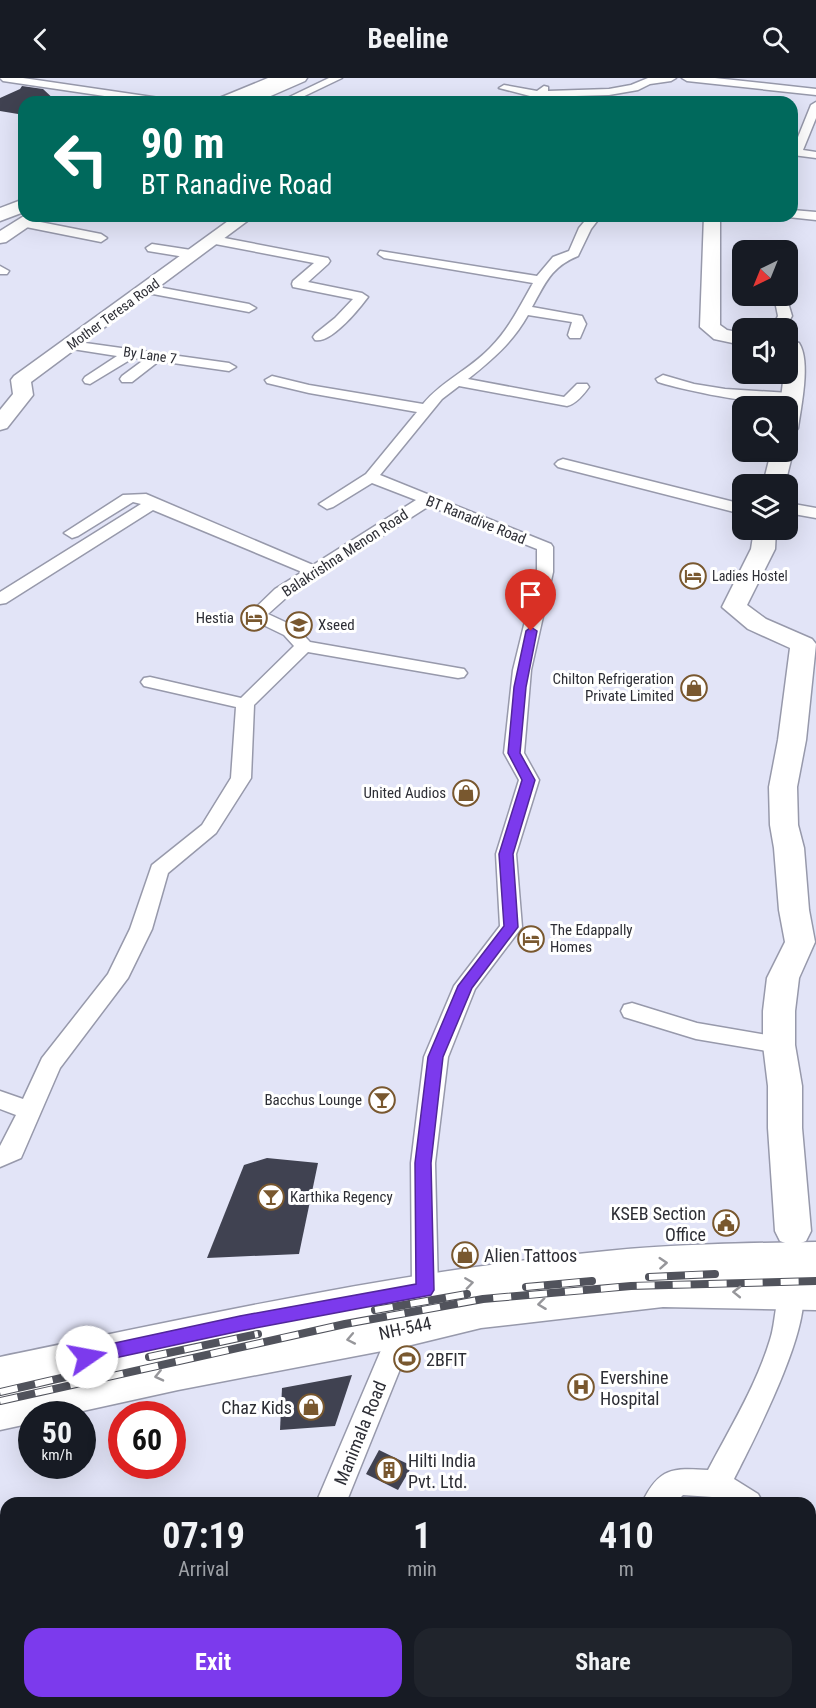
<!DOCTYPE html>
<html lang="en">
<head>
<meta charset="utf-8">
<style>
  body { margin:0; font-family:"Roboto Condensed",sans-serif; background:#20242c; color:#f1f3f6; height:100vh; display:flex; flex-direction:column; font-size:22px; white-space:nowrap }
  * { box-sizing:border-box; margin:0 }
  p { font-size:20px; color:#9ea1a6 }
  .icon { flex:none; width:33px; height:33px; fill:none; stroke:currentColor; stroke-width:2; stroke-linecap:round; stroke-linejoin:round }
  .map { position:relative; flex:1; overflow:hidden }
  .panel { position:absolute; left:0px; top:1419px; width:816px; height:212px; display:flex; flex-direction:column; background:#171b24; border-radius:18px 18px 0 0; box-shadow:0 6px 24px #0002 }
  .panel>* { flex:none }
  .hud { position:absolute; left:18px; top:18px; width:780px; height:126px; border-radius:18px; box-shadow:0 6px 24px #0002; background:#00695c; color:#fff; overflow:hidden }
  .needle { width:39px; rotate:223deg }
  .controls { position:absolute; left:732px; top:162px; display:grid; gap:12px }
  .controls a { display:grid; place-items:center; width:66px; height:66px; border-radius:12px; background:#171b24; box-shadow:0 6px 24px #0002; font-size:30px }
  .speed { position:absolute; left:18px; top:1323px; display:flex; gap:12px; font-size:30px; font-weight:700; text-align:center }
  .speed>* { display:grid; place-content:center; width:78px; height:78px; border-radius:50%; background:#171b24; box-shadow:0 6px 24px #0002; line-height:1 }
  .speed small { font-size:15px; font-weight:400 }
  .speed .limit { border:9px solid #d22; background:#fff; color:#111 }
  .pin { position:absolute; display:grid; place-items:center; width:51px; height:51px; color:#fff; margin:-62px -26px; border-radius:50% 50% 50% 0; rotate:-45deg; box-shadow:0 0 6px #0007 }
  .pin .icon { rotate:45deg }
  .me { position:absolute; width:66px; margin:-33px; rotate:78deg; stroke-linejoin:round; filter:drop-shadow(0 0 4px #0008) }
  .turn { display:flex; align-items:center; gap:21px; height:126px; padding:0 24px; font-size:27px }
  .turn .icon { width:78px; height:78px; stroke-width:2.5 }
  .turn b { display:block; font-size:42px; line-height:51px }
  .eta { display:flex; justify-content:space-evenly; align-items:center; height:102px; text-align:center }
  .eta b { font-size:36px; font-weight:700; line-height:42px }
  .cta { display:flex; gap:12px; margin-top:auto; padding:12px 24px }
  .cta a { flex:1; height:69px; border-radius:18px; background:#7c3aed; color:#fff; font-size:24px; font-weight:700; line-height:69px; text-align:center }
  .cta a+a { background:#20242c; color:#f1f3f6 }
  header { display:flex; justify-content:space-between; align-items:center; height:78px; padding:0 24px; background:#171b24; font-size:27px; font-weight:700 }
  .map>svg:first-child { display:block }
  .building { fill:#404251 }
  .lines { fill:none; stroke-linecap:round; stroke-linejoin:round }
  .street-casing { stroke:#9799ab; stroke-width:3 }
  .secondary-casing { stroke:#9799ab; stroke-width:3 }
  .primary-casing { stroke:#9799ab; stroke-width:3 }
  .highway-casing { stroke:#9799ab; stroke-width:3 }
  .street { fill:#fff; fill-rule:evenodd }
  .secondary { fill:#fff; fill-rule:evenodd }
  .primary { fill:#fff; fill-rule:evenodd }
  .highway { fill:#fff; fill-rule:evenodd }
  .rail-casing { stroke:#51535c; stroke-width:8 }
  .rail { stroke:#fff; stroke-width:6; stroke-dasharray:18; stroke-linecap:butt }
  .oneway { stroke:#96969a }
  .route { fill:#7c3aed; stroke:#51269a; stroke-width:1.5 }
  .labels { text-anchor:middle; dominant-baseline:central; stroke-width:6; stroke-linejoin:round; paint-order:stroke }
  .far-street-label { font-size:14px; fill:#2d2e35; stroke:#fff }
  .far-poi-label { font-size:14px; fill:#2d2e35; stroke:#fff; text-anchor:start }
  .street-label { font-size:15px; fill:#2d2e35; stroke:#fff }
  .poi-label { font-size:15px; fill:#2d2e35; stroke:#fff; text-anchor:end }
  .near-poi-label { font-size:18px; fill:#2d2e35; stroke:#fff; text-anchor:start }
  .near-street-label { font-size:18px; fill:#2d2e35; stroke:#fff }
</style>
</head>
<body>
<header><svg class="icon" aria-label="back" viewBox="0 0 24 24"><path d="M15 5l-7 7 7 7"/></svg>Beeline<svg class="icon" aria-label="search" viewBox="0 0 24 24"><circle cx="10" cy="10" r="6"/><path d="M15 15l6 6"/></svg></header>
<div class="map">
<svg width="816" height="1630" viewBox="0 0 816 1630">
  <rect width="100%" height="100%" fill="#e2e4f7"/>
  <g class="building">
    <path d="M22,8L43,11L57,24H24V37L0,33V20L20,11Z"/>
    <path d="M267,1080L318,1085L299,1176L207,1180L244,1087Z"/>
    <path d="M352,1297L335,1348L280,1352L282,1310Z"/>
    <path d="M379,1372L412,1388L398,1412L366,1396Z"/>
  </g>
  <g class="lines">
    <g class="street-casing">
      <g id="street">
        <path d="M0,0H23L166,21L171,24H145L3,3Z"/>
        <path d="M329,0H342L292,24H279Z"/>
        <path d="M648,0H676L671,3L650,6L638,12L609,17L541,19L535,24H523L530,18L499,10L504,7L537,13L544,8L548,9V13L609,11L631,7Z"/>
        <path d="M682,0H715L816,11V17L687,3Z"/>
        <path d="M816,24V40L803,72L816,74V80L793,77L792,74L811,27Z"/>
        <path d="M792,132L816,134V142L788,139L792,138Z"/>
        <path d="M589,138H601L591,151L578,178C551,189 546,204 532,229L582,238L586,246L580,260H570L568,257L572,244L528,237C513,264 492,282 468,301L564,319L577,306H587L589,309C584,316 576,326 567,328L459,308L442,321L380,397L551,466L553,469V494L531,592L524,675L539,702L516,776L522,849L475,911L448,979L435,1085L438,1212L415,1254L346,1425H316L390,1251L412,1211L411,1085L424,979L454,908L500,848L496,776L519,702L504,675L513,592L537,494V471L429,428L287,519L268,536L296,549L310,564L458,590L464,591L467,595L464,599L458,600L308,574L254,627L251,700L216,755L168,795L152,851L128,900L60,990L21,1080L0,1089V1068L16,1037L0,1031V1013L23,1021L42,980L108,896L130,851L152,787L202,747L231,700L236,629L144,608L141,604L144,600L150,599L241,620L294,568L284,557L251,541L248,537L275,511L302,494L153,432L6,525L0,526V514L141,426L133,424L78,458L72,460L64,455L123,417L146,416L313,487L416,422L372,405L333,429L327,431L319,426L366,396L417,334L309,315L267,305L265,302L272,298L309,307L423,326C442,303 470,291 490,270C509,251 520,228 533,205L384,180L378,176L380,173L537,198L553,179L569,173L579,150Z"/>
        <path d="M25,141L101,156L107,160L101,164L21,148V142Z"/>
        <path d="M214,158L328,180L330,183L328,186L308,204L362,215L368,219C359,231 331,266 315,262L313,259L315,256L335,240L353,221L293,209L292,206L293,203L314,185L210,165V159Z"/>
        <path d="M152,166L191,172L197,176L191,180L148,173L146,170Z"/>
        <path d="M0,188L9,193L7,196H0Z"/>
        <path d="M147,207L249,226L256,230L249,234L142,214L141,211Z"/>
        <path d="M774,218H786L792,238L785,250H772L778,238Z"/>
        <path d="M71,263L229,285L236,289L229,293L159,283L132,304H122L120,301L122,298L145,281L133,280L90,306L85,305L83,302L85,299L117,278L66,270L64,267Z"/>
        <path d="M663,297L694,306L725,311L790,315L797,319C782,335 680,311 658,304L656,301Z"/>
        <path d="M563,381L742,426V436L558,389L555,386L558,383Z"/>
        <path d="M788,425L816,430V440L788,435Z"/>
        <path d="M632,925L697,945L779,959L787,961L791,967L787,973L779,975L696,961L624,939L621,933L624,927Z"/>
        <path d="M792,1204L801,1207C816,1243 752,1365 734,1401L758,1416L763,1425H722L712,1419L683,1417L675,1425H642C659,1389 673,1390 708,1392C730,1350 756,1308 770,1262C776,1244 774,1224 783,1207Z"/>
        <path d="M810,1447L816,1449V1479L810,1477Z"/>
        <path d="M230,1624H263L260,1630H228Z"/>
        <path d="M287,1624H335L337,1630H290Z"/>
        <path d="M453,1624H491L488,1630H451Z"/>
      </g>
    </g>
    <g class="secondary-casing">
      <g id="secondary">
        <path d="M268,0H287L285,3L235,24H215L217,21Z"/>
        <path d="M24,138H44L6,164L0,165V153Z"/>
        <path d="M235,138H254L31,304L33,317L7,350L0,352V332L13,316L11,302L14,298Z"/>
        <path d="M704,138H720V247L727,252L742,255V267L714,261L700,249Z"/>
        <path d="M792,263L799,265C811,283 801,329 798,350L795,354L788,356V328H780L784,296H788V264Z"/>
        <path d="M788,369L793,374L785,406H763L771,374H788Z"/>
        <path d="M754,452H776L775,471L747,527L766,541L812,561L816,566L806,662L797,709L798,747L804,770L809,832L815,864L799,900L795,933V967L802,1008V1050L811,1153L806,1163L793,1168L780,1163L775,1153L768,1050V1008L763,967V933L767,900L785,864L779,832L774,770L770,747L769,709L778,662L790,570L748,551L722,529L751,471Z"/>
        <path d="M0,1528L6,1530V1572L0,1570Z"/>
      </g>
    </g>
    <g class="primary-casing">
      <path id="primary" d="M816,1164V1198H806H816V1232L663,1229L481,1250L403,1269L178,1312L69,1336H32V1345L0,1352V1279C201,1237 402,1193 607,1173C677,1166 746,1165 816,1164Z"/>
    </g>
    <g class="highway-casing">
      <g id="highway">
        <path d="M286,0H307L305,3L257,24H235L237,21Z"/>
        <path d="M24,121V134L0,143V130Z"/>
      </g>
    </g>
    <use href="#street" class="street"/>
    <use href="#secondary" class="secondary"/>
    <use href="#primary" class="primary"/>
    <use href="#highway" class="highway"/>
    <g class="rail-casing">
      <g id="rail">
        <path d="M649,1199L715,1196"/>
        <path d="M526,1209L592,1203"/>
        <path d="M375,1232L467,1216"/>
        <path d="M149,1279L258,1256"/>
        <path d="M0,1314L96,1292"/>
        <path d="M0,1323L345,1246L483,1221L631,1208L816,1203"/>
      </g>
    </g>
    <use href="#rail" class="rail"/>
  </g>
  <defs><path id="oneway-chevron" d="M-2-3.5L2.5 0L-2 3.5" fill="none" stroke-width="1.6" stroke-linecap="round" stroke-linejoin="round" transform="scale(1.5)"/></defs>
  <g class="oneway">
    <use href="#oneway-chevron" transform="translate(663 1185) rotate(-4)"/>
    <use href="#oneway-chevron" transform="translate(469 1205) rotate(-8)"/>
    <use href="#oneway-chevron" transform="translate(737 1214) rotate(-179)"/>
    <use href="#oneway-chevron" transform="translate(542 1226) rotate(173)"/>
    <use href="#oneway-chevron" transform="translate(351 1261) rotate(169)"/>
    <use href="#oneway-chevron" transform="translate(159 1298) rotate(167)"/>
  </g>
  <path class="route" d="M531,549L537,553L526,609L520,675L535,702L513,776L518,849L472,910L443,979L431,1085L434,1212L431,1217L240,1253L87,1286L81,1284L78,1279L81,1273L87,1271L240,1238L416,1206L415,1085L428,979L458,908L504,848L499,776L522,702L508,675L514,609L526,553Z"/>
  <defs>
    <g id="hotel-ring" transform="scale(1.35)"><circle r="9.5" fill="#fff" stroke="#79582f" stroke-width="1.5"/><path d="M-6-4.5h1.5V1H6V5H4.5V3h-9V5H-6ZM-4 0a1.8 1.8 0 1 1 3.6 0ZM.5 0V-2.5h3Q6-2.5 6 0Z" fill="#79582f"/></g>
    <g id="school-ring" transform="scale(1.35)"><circle r="9.5" fill="#fff" stroke="#79582f" stroke-width="1.5"/><path d="M0-5L7-2L0 1L-7-2ZM-4 1L0 2.5L4 1V4Q0 6-4 4Z" fill="#79582f"/></g>
    <g id="shop-ring" transform="scale(1.35)"><circle r="9.5" fill="#fff" stroke="#79582f" stroke-width="1.5"/><path d="M-5-2.5h2.3a2.7 3.5 0 0 1 5.4 0H5L5.5 6h-11ZM-1.5-2.5h3a1.5 2.3 0 0 0-3 0Z" fill="#79582f"/></g>
    <g id="bar-ring" transform="scale(1.35)"><circle r="9.5" fill="#fff" stroke="#79582f" stroke-width="1.5"/><path d="M-6-5H6L.8 .8V4.5H3.5V6h-7V4.5H-.8V.8Z" fill="#79582f"/></g>
    <g id="civic-ring" transform="scale(1.35)"><circle r="9.5" fill="#fff" stroke="#79582f" stroke-width="1.5"/><path d="M-.6-6.5H3V-4.5H.6V-3L4-1V1h2V6H-6V1h2V-1L-.6-3ZM-1.2 2.5V6h2.4V2.5Z" fill="#79582f"/></g>
    <g id="stadium-ring" transform="scale(1.35)"><circle r="9.5" fill="#fff" stroke="#79582f" stroke-width="1.5"/><path d="M0-5a6.5 5 0 1 0 0 10a6.5 5 0 1 0 0-10ZM-3.5-1.8h7v3.6h-7Z" fill="#79582f"/></g>
    <g id="hospital-ring" transform="scale(1.35)"><circle r="9.5" fill="#fff" stroke="#79582f" stroke-width="1.5"/><path d="M-5-5h3v3.5h4V-5h3V5h-3V1.5h-4V5h-3Z" fill="#79582f"/></g>
    <g id="building-ring" transform="scale(1.35)"><circle r="9.5" fill="#fff" stroke="#79582f" stroke-width="1.5"/><path d="M-4-6H4V6H1V3H-1V6H-4ZM-2.5-4.3h1.7v1.8h-1.7ZM.8-4.3h1.7v1.8H.8ZM-2.5-1h1.7V.8h-1.7ZM.8-1h1.7V.8H.8Z" fill="#79582f"/></g>
  </defs>
  <g fill-rule="evenodd">
    <use href="#hotel-ring" x="693" y="498"/>
    <use href="#hotel-ring" x="254" y="540"/>
    <use href="#school-ring" x="299" y="547"/>
    <use href="#shop-ring" x="694" y="610"/>
    <use href="#shop-ring" x="466" y="715"/>
    <use href="#hotel-ring" x="531" y="861"/>
    <use href="#bar-ring" x="382" y="1022"/>
    <use href="#bar-ring" x="271" y="1119"/>
    <use href="#civic-ring" x="726" y="1145"/>
    <use href="#shop-ring" x="465" y="1177"/>
    <use href="#stadium-ring" x="407" y="1281"/>
    <use href="#hospital-ring" x="581" y="1309"/>
    <use href="#shop-ring" x="311" y="1329"/>
    <use href="#building-ring" x="389" y="1392"/>
  </g>
  <g class="labels">
    <g class="far-street-label">
      <text transform="translate(113 236) rotate(-36)">Mother Teresa Road</text>
      <text transform="translate(150 277) rotate(8)">By Lane 7</text>
    </g>
    <g class="far-poi-label">
      <text x="712" y="498">Ladies Hostel</text>
    </g>
    <g class="street-label">
      <text transform="translate(476 442) rotate(22)">BT Ranadive Road</text>
      <text transform="translate(345 475) rotate(-33)">Balakrishna Menon Road</text>
    </g>
    <g class="poi-label">
      <text x="234" y="540">Hestia</text>
      <text x="318" y="547" text-anchor="start">Xseed</text>
      <text x="674" y="601">Chilton Refrigeration<tspan x="674" dy="17">Private Limited</tspan></text>
      <text x="446" y="715">United Audios</text>
      <text x="550" y="852" text-anchor="start">The Edappally<tspan x="550" dy="17">Homes</tspan></text>
      <text x="362" y="1022">Bacchus Lounge</text>
      <text x="290" y="1119" text-anchor="start">Karthika Regency</text>
    </g>
    <g class="near-poi-label">
      <text x="706" y="1135" text-anchor="end">KSEB Section<tspan x="706" dy="21">Office</tspan></text>
      <text x="484" y="1177">Alien Tattoos</text>
      <text x="426" y="1281">2BFIT</text>
      <text x="600" y="1299">Evershine<tspan x="600" dy="21">Hospital</tspan></text>
      <text x="292" y="1329" text-anchor="end">Chaz Kids</text>
      <text x="408" y="1382">Hilti India<tspan x="408" dy="21">Pvt. Ltd.</tspan></text>
    </g>
    <g class="near-street-label">
      <text transform="translate(405 1250) rotate(-12)">NH-544</text>
      <text transform="translate(360 1355) rotate(-68)">Manimala Road</text>
    </g>
  </g>
</svg>
<div class="controls">
<a><svg class="needle" viewBox="-14 -14 28 28"><path d="M0-13l5 13h-10z" fill="#e53935"/><path d="M0 13l5-13h-10z" fill="#9ea1a6"/></svg></a>
<a><svg class="icon" aria-label="sound" viewBox="0 0 24 24"><path d="M4 9h4l5-4v14l-5-4H4zM17 9q2 3 0 6"/></svg></a>
<a><svg class="icon" aria-label="search" viewBox="0 0 24 24"><circle cx="10" cy="10" r="6"/><path d="M15 15l6 6"/></svg></a>
<a><svg class="icon" aria-label="layers" viewBox="0 0 24 24"><path d="M12 4l9 5-9 5-9-5zM3 14l9 5 9-5"/></svg></a>
</div>
<div class="speed"><div>50<small>km/h</small></div><div class="limit">60</div></div>
<div class="pin" style="left:531px;top:553px;background:#d93025"><svg class="icon" aria-label="arrive" viewBox="0 0 24 24"><path d="M6 21V4h12l-3 4 3 4H6"/></svg></div>
<svg class="me" style="left:87px;top:1279px" viewBox="-20 -20 40 40"><circle r="19" fill="#fff"/><path d="M0-13L10 11 0 6-10 11z" fill="#7c3aed"/></svg>
<div class="hud">
<div class="turn"><svg class="icon" aria-label="left" viewBox="0 0 24 24"><path d="M17 20v-9H6M10 6l-5 5 5 5"/></svg><div><b>90 m</b>BT Ranadive Road</div></div>
</div>
<section class="panel">
<div class="eta">
<div><b>07:19</b><p>Arrival</p></div>
<div><b>1</b><p>min</p></div>
<div><b>410</b><p>m</p></div>
</div>
<div class="cta"><a>Exit</a><a>Share</a></div>
</section>
</div>
</body>
</html>
